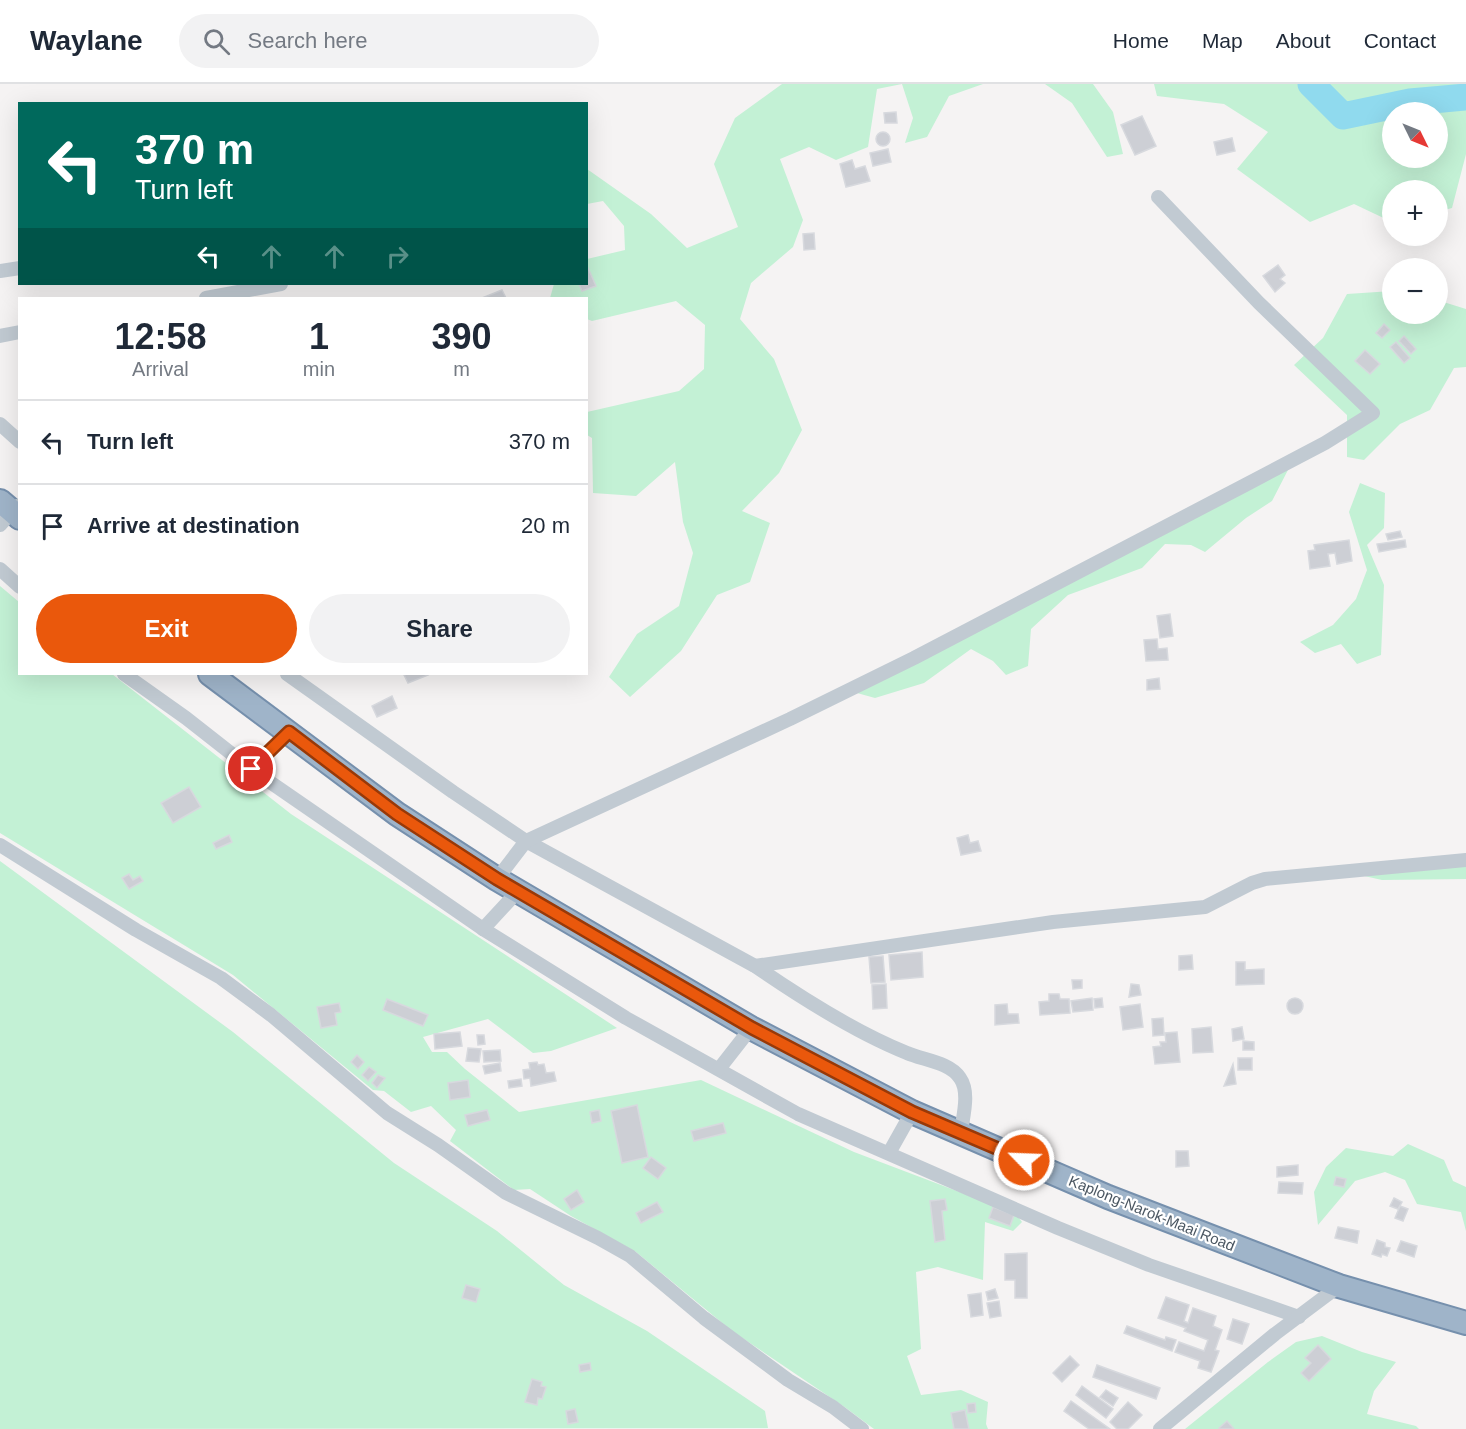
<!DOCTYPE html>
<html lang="en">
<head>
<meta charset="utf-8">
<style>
  body { margin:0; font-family:Helvetica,sans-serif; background:#f2f2f3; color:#1f2937; height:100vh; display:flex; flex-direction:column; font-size:22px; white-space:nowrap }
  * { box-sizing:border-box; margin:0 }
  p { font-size:20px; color:#747a83 }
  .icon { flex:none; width:33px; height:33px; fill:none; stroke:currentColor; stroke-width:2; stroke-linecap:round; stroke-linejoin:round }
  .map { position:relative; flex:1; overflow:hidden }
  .sheet { position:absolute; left:18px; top:213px; width:570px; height:378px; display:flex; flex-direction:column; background:#fff; border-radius:0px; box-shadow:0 6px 24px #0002 }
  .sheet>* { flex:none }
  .hud { position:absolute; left:18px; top:18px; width:570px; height:183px; border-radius:0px; box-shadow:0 6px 24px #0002; background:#00695c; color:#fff; overflow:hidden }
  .needle { width:39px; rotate:133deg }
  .tools { position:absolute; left:1382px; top:18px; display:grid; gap:12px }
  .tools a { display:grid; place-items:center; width:66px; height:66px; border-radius:50%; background:#fff; box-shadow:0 6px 24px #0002; font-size:30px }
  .pin { position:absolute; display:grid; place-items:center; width:51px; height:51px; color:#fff; margin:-26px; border:3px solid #fff; border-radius:50%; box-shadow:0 2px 6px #0007 }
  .me { position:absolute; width:66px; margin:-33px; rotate:294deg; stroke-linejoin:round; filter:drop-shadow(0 0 4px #0008) }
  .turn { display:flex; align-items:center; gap:21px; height:126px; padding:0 18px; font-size:27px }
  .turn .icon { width:78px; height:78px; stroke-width:2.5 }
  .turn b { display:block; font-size:42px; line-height:51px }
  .lanes { display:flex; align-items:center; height:57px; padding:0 18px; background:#0003; justify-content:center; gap:30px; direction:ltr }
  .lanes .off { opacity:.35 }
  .eta { display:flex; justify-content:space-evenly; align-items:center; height:102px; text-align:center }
  .eta b { font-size:36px; font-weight:800; line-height:42px }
  .button { display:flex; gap:12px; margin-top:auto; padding:12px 18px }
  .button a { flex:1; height:69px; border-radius:36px; background:#ea580c; color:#fff; font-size:24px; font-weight:800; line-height:69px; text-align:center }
  .button a+a { background:#f2f2f3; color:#1f2937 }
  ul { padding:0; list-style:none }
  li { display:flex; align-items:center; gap:18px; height:84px; padding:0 18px; border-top:2px solid #e0e1e3 }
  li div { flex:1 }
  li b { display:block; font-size:22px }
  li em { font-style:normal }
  header { display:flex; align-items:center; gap:36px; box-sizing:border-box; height:84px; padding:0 30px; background:#fff; border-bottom:2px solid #e0e1e3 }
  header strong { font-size:28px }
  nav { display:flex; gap:33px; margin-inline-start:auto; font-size:21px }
  .search { width:420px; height:54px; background:#f2f2f3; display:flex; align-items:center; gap:15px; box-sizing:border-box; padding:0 21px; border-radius:33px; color:#747a83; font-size:22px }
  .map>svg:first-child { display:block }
  .green { fill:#c3f1d5; fill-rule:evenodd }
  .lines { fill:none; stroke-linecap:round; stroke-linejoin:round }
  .river { stroke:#90daee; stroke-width:27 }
  .building { fill:#cdcfd5; stroke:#d7d9de; stroke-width:1.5 }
  .trunk-casing { stroke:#7690ad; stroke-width:26 }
  .minor { stroke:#c1cad2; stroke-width:14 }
  .trunk { stroke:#9fb4c9; stroke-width:22 }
  .route-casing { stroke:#983908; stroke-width:15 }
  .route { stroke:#ea580c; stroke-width:10 }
  .labels { text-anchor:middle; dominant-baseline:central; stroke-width:4.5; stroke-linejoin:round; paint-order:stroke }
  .street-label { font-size:15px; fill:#4a5661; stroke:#fff }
</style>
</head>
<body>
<header>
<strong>Waylane</strong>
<div class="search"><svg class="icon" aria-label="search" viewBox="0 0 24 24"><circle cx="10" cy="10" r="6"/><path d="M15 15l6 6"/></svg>Search here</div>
<nav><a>Home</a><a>Map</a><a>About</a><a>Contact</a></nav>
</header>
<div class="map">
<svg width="1466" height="1345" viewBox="0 0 1466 1345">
  <rect width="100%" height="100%" fill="#f5f3f3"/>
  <g class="green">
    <path d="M782,0H902L877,5L868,63L836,76L809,63L780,75L803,136L793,163L751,199L740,235L774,275L802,346L779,389L742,427L770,439L750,498L717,511L681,567L630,613L609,593L637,550L679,522L693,469L683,438L675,378L636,412L593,409L592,354L587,351V328L679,307L704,285L705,241L676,217L592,237L587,235L586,214H550L554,200H586L587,175L625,166L624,142L603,117L587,120V85L651,130L687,164L738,143L714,80L735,34Z"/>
    <path d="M902,0H983L949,12L927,53L905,59L913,34Z"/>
    <path d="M1045,0H1093L1113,28L1123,70L1107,73L1072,19Z"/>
    <path d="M1154,0H1466V70L1452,124L1437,128V106H1392V138L1354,120L1310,138L1237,85L1268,48L1224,20L1157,12ZM1392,28H1437V74H1392Z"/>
    <path d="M1392,207V230H1437V216L1466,225V283L1454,284L1430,326L1400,340L1364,376L1347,373V331L1294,281L1323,254L1347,210Z"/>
    <path d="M1289,384L1272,417L1246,434L1205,468L1191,461L1165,460L1142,484L1068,511L1031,545L1028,582L1006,591L993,577L971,565L924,599L875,614L857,609Z"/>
    <path d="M1360,399L1385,409L1384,444L1367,461L1384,501L1381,571L1357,580L1341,560L1315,569L1300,558L1333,541L1356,515L1367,486L1349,428Z"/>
    <path d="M0,502L19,518L20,590H112L291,730L617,944L551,967L533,969L488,935L423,953L432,968H447L465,985L519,1028L701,996L854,1068L1015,1129L1022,1138L1013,1147L985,1138L983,1196L938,1183L916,1188L921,1265L907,1272L921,1311L961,1306L988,1318L986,1340L988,1345H874L846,1324L732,1247L636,1168L571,1132L530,1105L514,1106L450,1057L456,1046L431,1022L411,1028L384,1007L373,1006L233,891L0,749Z"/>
    <path d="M0,777L233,948L394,1079L497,1147L564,1201L647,1247L765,1327L768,1344L0,1345Z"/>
    <path d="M1466,779V795L1382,796L1351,789Z"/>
    <path d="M1408,1060L1444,1076L1453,1097L1466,1103V1147L1461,1128L1417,1120L1405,1096L1385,1088L1355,1097L1318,1141L1314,1108L1326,1083L1346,1064L1393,1072Z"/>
    <path d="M1322,1252L1362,1268L1396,1278L1374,1307L1367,1330L1416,1342L1419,1345H1185L1268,1278L1296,1258Z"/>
  </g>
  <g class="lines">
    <path class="river" d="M1311,0L1343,32L1410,18L1466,13"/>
  </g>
  <g class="building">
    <path d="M896,28L897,39H885L884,29Z"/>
    <path d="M1142,32L1156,62L1135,71L1121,41Z"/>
    <circle cx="883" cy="55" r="7"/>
    <path d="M1232,54L1235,67L1217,71L1214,58Z"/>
    <path d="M888,65L891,78L873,82L870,69Z"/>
    <path d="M852,76L855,85L865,82L870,97L846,103L840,80Z"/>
    <path d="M814,149L815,165L804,166L803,150Z"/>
    <path d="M1278,181L1285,191L1280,195L1285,199L1275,208L1263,192Z"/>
    <path d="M586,184H588L596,202L582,207L579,200H586Z"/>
    <path d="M502,206L506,214H482Z"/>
    <path d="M1384,240L1390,246L1382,254L1376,249Z"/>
    <path d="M1404,252L1416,265L1411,270L1399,257Z"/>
    <path d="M1396,258L1410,274L1404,279L1390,263Z"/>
    <path d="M1365,266L1380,280L1370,290L1355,277Z"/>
    <path d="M1400,447L1402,453L1388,456L1386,450Z"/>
    <path d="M1349,456L1352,477L1337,480L1335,469L1328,470L1330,482L1310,485L1308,467L1315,466L1314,461Z"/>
    <path d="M1405,456L1406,463L1379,468L1377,460Z"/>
    <path d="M1170,530L1173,552L1160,554L1157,532Z"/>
    <path d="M1157,555L1158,565L1167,564L1168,576L1146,577L1144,556Z"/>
    <path d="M407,590H427L428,591L408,599L404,591Z"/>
    <path d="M1159,594L1160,605L1147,606V596Z"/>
    <path d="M392,612L397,624L377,633L372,622Z"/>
    <path d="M189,703L201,723L173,739L161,719Z"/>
    <path d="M229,751L232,758L216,765L213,759Z"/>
    <path d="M968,751L970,759L978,757L981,767L961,771L957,754Z"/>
    <path d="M129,790L133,796L140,792L143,797L129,805L122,794Z"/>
    <path d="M922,868L923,893L891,896L889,871Z"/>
    <path d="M1192,871L1193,885L1179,886V872Z"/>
    <path d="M883,872L885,898L871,899L869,873Z"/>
    <path d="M1236,878H1245V886L1264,885V900L1236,901Z"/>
    <path d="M1072,896H1082V904L1073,905Z"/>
    <path d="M886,900L887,924L873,925L872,901Z"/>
    <path d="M1131,900L1139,901L1141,911L1129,913Z"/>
    <path d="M1049,910H1059L1060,915H1069L1070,929L1040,931L1039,918L1049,917Z"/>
    <path d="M1092,914L1093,926L1073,928L1071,917Z"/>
    <path d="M1102,914L1103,923L1095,924L1094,915Z"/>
    <circle cx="1295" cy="922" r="8"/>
    <path d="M387,915L428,931L423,942L383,926Z"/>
    <path d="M339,919L341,928L335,929L337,941L321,944L317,923Z"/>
    <path d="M1007,920L1008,930H1018L1019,939L995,941V921Z"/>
    <path d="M1140,920L1143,943L1123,946L1120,923Z"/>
    <path d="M1163,934L1164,951L1153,952L1152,935Z"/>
    <path d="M1211,943L1213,968L1193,969L1192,945Z"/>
    <path d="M1242,943L1244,955L1233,957L1232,945Z"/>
    <path d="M460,948L462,962L435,965L434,950Z"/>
    <path d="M1177,948L1180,978L1155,980L1153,963L1161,962L1160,958H1166L1165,949Z"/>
    <path d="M477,951H484L485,960L478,961Z"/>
    <path d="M1243,957L1254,958V966H1243Z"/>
    <path d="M468,964L481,965L479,978L466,977Z"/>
    <path d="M500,966L501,977L484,978L483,967Z"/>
    <path d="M357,971L364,978L358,985L351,978Z"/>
    <rect x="1238" y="974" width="14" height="12"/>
    <path d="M537,978L538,981L544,980L546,989L554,988L556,997L531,1002L530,994L524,995L523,986L530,985L529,979Z"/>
    <path d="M500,979L501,987L485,990L483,982Z"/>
    <path d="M1233,980L1236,1000L1224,1002Z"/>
    <path d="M369,983L376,988L368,997L362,991Z"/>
    <path d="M378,991L385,994L377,1004L372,999Z"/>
    <path d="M521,995L522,1002L509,1004L508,997Z"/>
    <path d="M468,996L470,1013L450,1016L448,999Z"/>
    <path d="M637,1021L648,1073L622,1079L611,1027Z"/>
    <path d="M487,1026L490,1036L468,1042L465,1031Z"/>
    <path d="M599,1026L601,1037L592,1039L590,1028Z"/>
    <path d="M723,1039L726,1049L694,1057L691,1047Z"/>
    <path d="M1176,1067H1188L1189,1082L1176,1083Z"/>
    <path d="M651,1073L666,1084L658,1095L643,1084Z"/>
    <path d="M1298,1081V1091L1277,1093V1083Z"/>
    <path d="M1336,1093L1346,1095L1344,1103L1334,1101Z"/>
    <path d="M1279,1098L1303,1099L1302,1110L1278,1109Z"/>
    <path d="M577,1106L584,1118L571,1126L564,1115Z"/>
    <path d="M1394,1114L1402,1118L1398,1125L1390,1122Z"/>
    <path d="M945,1115L947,1126L942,1127L945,1156L935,1158L930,1117Z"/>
    <path d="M657,1118L663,1128L641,1139L636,1129Z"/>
    <path d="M1400,1122L1408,1125L1403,1137L1395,1134Z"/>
    <path d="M993,1123L1014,1131L1010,1142L989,1134Z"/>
    <path d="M1338,1143L1359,1147L1357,1159L1335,1154Z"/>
    <path d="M1377,1156L1385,1159V1163L1390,1164L1387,1172L1382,1170L1381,1173L1372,1170Z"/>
    <path d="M1401,1157L1417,1162L1414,1173L1397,1167Z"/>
    <path d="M1027,1169V1214H1015V1196H1005V1170Z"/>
    <path d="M466,1201L480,1205L476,1218L462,1214Z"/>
    <path d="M995,1205L998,1214L988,1216L986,1208Z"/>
    <path d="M981,1209L983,1231L971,1233L968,1211Z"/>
    <path d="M1166,1213L1189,1221L1184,1237L1188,1239L1193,1224L1216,1232L1213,1242L1222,1246L1215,1266L1219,1267L1211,1288L1198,1284L1200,1277L1175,1268L1179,1258L1204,1267L1208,1256L1184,1247L1186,1244L1158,1234Z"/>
    <path d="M999,1217L1001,1232L990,1234L987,1219Z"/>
    <path d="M1233,1235L1249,1240L1242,1260L1227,1255Z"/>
    <path d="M1127,1242L1165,1256L1166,1253L1176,1256L1172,1267L1124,1249Z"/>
    <path d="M1318,1261L1331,1275L1309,1297L1301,1289L1311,1279L1305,1274Z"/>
    <path d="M1070,1272L1079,1281L1062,1298L1053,1289Z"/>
    <path d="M590,1279L591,1286L580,1288L579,1281Z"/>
    <path d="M1097,1281L1160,1304L1156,1315L1093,1293Z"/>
    <path d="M532,1295L542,1298L541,1302L546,1303L542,1315L538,1314L537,1321L525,1318Z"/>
    <path d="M1082,1302L1113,1325L1106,1334L1076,1311Z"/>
    <path d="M1106,1306L1118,1314L1113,1322L1100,1313Z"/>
    <path d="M1071,1317L1110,1345H1089L1064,1327Z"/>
    <path d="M1128,1318L1142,1331L1128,1345H1117L1110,1338Z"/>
    <path d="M975,1319L976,1328L968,1329L967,1320Z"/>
    <path d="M575,1325L578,1338L568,1340L566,1327Z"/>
    <path d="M965,1326L969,1345H954L951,1329Z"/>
    <path d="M1227,1337L1234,1345H1220L1219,1344Z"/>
  </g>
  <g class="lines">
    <g class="trunk-casing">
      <g id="trunk">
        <path d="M0,417L20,434"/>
        <path d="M210,590L397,730L497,795L751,944L912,1028L1108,1113L1339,1202L1466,1239"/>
      </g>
    </g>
    <g class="minor">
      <path d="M0,187L20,184"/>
      <path d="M206,214L281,200"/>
      <path d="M0,252L20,248"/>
      <path d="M0,340L20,358"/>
      <path d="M0,441L17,422"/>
      <path d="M0,485L20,503"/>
      <path d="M124,590L186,634L251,685L483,845L626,934L798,1030L1058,1144L1149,1181L1299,1233"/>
      <path d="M287,590L453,708L526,757L755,882C800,913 857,949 907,969C923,976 950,978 960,994C970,1008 963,1032 961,1048"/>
      <path d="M251,685L289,648"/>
      <path d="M0,761L136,846L221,894L271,931L387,1029L438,1061L506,1109L598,1154L630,1172L704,1234L788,1296L833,1323L862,1345"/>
      <path d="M497,795L526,757L790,635L914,574L1249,399L1325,359L1373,329L1259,219L1158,113"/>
      <path d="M483,845L519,806"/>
      <path d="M755,882L1053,838L1205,823L1252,799L1265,795L1466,776"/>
      <path d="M719,985L751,944"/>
      <path d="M889,1069L912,1028"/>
      <path d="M1160,1345L1275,1250L1339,1202"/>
    </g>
    <use href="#trunk" class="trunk"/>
  </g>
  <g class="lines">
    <g class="route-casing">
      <path id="route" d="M251,685L289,648L397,730L497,795L752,944L912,1028L1024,1076"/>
    </g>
    <use href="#route" class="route"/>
  </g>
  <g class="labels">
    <g class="street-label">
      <text transform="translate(1152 1129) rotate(22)">Kaplong-Narok-Maai Road</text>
    </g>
  </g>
</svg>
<div class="tools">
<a><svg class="needle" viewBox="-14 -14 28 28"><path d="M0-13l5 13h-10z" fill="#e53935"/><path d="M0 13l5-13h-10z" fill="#747a83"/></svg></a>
<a>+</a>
<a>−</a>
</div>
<div class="pin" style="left:251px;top:685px;background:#d93025"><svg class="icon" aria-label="arrive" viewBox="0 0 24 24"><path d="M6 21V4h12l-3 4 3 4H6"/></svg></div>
<svg class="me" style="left:1024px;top:1076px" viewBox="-20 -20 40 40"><circle r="17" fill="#ea580c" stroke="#fff" stroke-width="3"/><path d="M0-11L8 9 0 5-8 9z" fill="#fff"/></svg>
<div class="hud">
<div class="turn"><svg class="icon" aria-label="left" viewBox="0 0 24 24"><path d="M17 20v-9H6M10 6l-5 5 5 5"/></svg><div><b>370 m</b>Turn left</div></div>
<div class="lanes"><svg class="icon" aria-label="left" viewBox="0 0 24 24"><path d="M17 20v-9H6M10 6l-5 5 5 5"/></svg><svg class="icon off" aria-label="ahead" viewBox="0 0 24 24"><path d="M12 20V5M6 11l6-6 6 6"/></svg><svg class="icon off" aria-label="ahead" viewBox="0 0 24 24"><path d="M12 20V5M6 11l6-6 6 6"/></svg><svg class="icon off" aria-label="right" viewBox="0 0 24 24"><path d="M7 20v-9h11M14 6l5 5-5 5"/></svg></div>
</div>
<section class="sheet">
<div class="eta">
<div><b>12:58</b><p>Arrival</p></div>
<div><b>1</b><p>min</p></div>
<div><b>390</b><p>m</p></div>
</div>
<ul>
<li><svg class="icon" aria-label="left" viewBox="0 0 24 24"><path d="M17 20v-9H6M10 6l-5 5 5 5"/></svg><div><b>Turn left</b></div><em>370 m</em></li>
<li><svg class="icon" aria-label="arrive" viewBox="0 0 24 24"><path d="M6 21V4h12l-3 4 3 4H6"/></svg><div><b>Arrive at destination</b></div><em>20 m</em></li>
</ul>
<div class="button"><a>Exit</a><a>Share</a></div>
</section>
</div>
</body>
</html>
